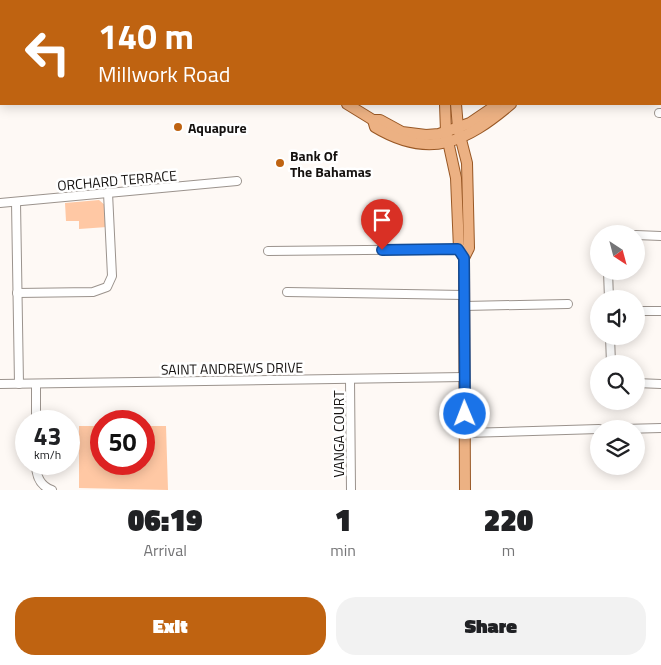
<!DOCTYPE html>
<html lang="en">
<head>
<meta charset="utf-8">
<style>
  body { margin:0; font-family:"Titillium Web",sans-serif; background:#f2f2f2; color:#202124; height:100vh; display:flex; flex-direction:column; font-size:19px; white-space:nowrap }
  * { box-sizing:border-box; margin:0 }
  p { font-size:16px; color:#757577 }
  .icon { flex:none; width:28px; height:28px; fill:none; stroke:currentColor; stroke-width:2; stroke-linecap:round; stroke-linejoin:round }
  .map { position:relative; height:490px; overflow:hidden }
  .panel { display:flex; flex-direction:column; background:#fff; flex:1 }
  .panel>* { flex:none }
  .top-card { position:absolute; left:0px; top:0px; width:661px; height:105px; box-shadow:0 2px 12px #0003; background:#bf6311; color:#fff; overflow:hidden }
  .needle { width:32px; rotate:144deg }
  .fabs { position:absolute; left:590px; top:225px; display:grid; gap:10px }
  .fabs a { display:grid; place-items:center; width:55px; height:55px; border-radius:50%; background:#fff; box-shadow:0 2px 12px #0003; font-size:25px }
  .speed { position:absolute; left:15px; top:410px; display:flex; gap:10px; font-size:25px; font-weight:700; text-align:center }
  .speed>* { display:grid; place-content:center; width:65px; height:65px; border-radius:50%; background:#fff; box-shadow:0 2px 12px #0003; line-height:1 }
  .speed small { font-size:12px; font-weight:400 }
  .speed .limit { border:8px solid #d22; background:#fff; color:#111 }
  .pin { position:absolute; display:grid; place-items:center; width:42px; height:42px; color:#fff; margin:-51px -21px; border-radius:50% 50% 50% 0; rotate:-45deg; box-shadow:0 0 5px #0007 }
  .pin .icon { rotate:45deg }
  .me { position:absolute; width:55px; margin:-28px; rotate:359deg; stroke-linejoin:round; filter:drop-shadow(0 0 4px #0008) }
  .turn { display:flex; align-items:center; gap:18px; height:105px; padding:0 15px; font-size:22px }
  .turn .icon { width:65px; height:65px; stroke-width:2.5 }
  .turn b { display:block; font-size:35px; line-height:42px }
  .eta { display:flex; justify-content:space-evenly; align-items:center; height:85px; text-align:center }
  .eta b { font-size:30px; font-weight:800; line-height:35px }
  .primary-button { display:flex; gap:10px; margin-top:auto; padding:10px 15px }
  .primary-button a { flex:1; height:58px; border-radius:20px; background:#bf6311; color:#fff; font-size:20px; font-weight:800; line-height:58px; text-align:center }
  .primary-button a+a { background:#f2f2f2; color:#202124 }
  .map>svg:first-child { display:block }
  .green { fill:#ffc8a4 }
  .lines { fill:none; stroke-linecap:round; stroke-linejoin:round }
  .minor-casing { stroke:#9b938d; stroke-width:10 }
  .major-casing { stroke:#995825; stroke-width:12 }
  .minor { stroke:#fff; stroke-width:8 }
  .major { stroke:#ecb183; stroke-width:10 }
  .route-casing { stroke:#114b97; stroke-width:12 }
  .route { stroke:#1a73e8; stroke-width:9 }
  .poi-dot { fill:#bf6311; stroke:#fff; stroke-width:2 }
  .labels { text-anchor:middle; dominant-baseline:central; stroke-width:5; stroke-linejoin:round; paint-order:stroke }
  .poi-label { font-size:14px; font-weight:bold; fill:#151210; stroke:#fff; text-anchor:start }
  .street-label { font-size:14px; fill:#151210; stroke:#fff }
</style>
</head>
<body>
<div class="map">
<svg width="661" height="490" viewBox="0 0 661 490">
  <rect width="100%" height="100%" fill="#fef9f5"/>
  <g class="green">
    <path d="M99,200L106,206L107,227L79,229V221H66L65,203Z"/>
    <path d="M79,426H101V464H144V426H166L168,490L79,488Z"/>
  </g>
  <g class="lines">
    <g class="minor-casing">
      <g id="minor">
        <path d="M1,0V1"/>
        <path d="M157,0L158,1"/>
        <path d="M365,0L366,1"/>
        <path d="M574,0L575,1"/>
        <path d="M94,1L96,0"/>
        <path d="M659,113H661"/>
        <path d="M16,202L19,384"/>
        <path d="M0,203L237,181"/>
        <path d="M636,235L661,236"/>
        <path d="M268,251L462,249"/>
        <path d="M608,271L609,299"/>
        <path d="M287,292L464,295"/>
        <path d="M17,293L93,292L107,287L112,276L108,193"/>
        <path d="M464,306L568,304"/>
        <path d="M636,311H661"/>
        <path d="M610,336L611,364"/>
        <path d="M350,379L351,490"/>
        <path d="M636,383L661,384"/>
        <path d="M0,384L464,377"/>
        <path d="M36,421V384"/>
        <path d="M623,429L661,428"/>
        <path d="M465,433L599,429"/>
        <path d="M36,464C36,476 40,486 52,490"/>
      </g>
    </g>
    <g class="major-casing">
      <g id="major">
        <path d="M451,0V1"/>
        <path d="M610,1L611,0"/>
        <path d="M0,81H1"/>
        <path d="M347,104L373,120H380L402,132L426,135L439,134L470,123L498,104"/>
        <path d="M445,104L446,132L456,178L459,249L464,258"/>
        <path d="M456,104L458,128L467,163L469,248L464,258L465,490"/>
        <path d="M373,120L375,127C430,160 466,142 511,104"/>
      </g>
    </g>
    <use href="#minor" class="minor"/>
    <use href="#major" class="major"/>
  </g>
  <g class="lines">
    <g class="route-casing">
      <path id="route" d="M382,250L458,249L464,258L465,414"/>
    </g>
    <use href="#route" class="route"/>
  </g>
  <g class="poi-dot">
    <circle cx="178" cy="127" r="5"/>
    <circle cx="280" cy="163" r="5"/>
  </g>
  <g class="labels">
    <g class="poi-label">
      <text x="188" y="127">Aquapure</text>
      <text x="290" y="155">Bank Of<tspan x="290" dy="16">The Bahamas</tspan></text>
    </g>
    <g class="street-label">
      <text transform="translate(117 180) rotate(-5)">ORCHARD TERRACE</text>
      <text transform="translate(232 368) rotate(-1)">SAINT ANDREWS DRIVE</text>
      <text transform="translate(338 434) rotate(-90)">VANGA COURT</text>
    </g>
  </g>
</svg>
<div class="fabs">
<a><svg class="needle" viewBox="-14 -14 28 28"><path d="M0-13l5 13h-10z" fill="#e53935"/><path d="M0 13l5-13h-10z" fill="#757577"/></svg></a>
<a><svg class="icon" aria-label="sound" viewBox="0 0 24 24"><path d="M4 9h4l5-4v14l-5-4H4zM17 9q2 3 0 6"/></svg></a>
<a><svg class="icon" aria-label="search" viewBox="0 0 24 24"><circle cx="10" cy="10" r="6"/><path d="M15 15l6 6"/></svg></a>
<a><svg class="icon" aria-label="layers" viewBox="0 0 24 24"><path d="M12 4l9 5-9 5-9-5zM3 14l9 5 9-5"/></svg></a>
</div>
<div class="speed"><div>43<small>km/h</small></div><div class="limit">50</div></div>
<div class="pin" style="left:382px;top:250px;background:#d93025"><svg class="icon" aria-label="arrive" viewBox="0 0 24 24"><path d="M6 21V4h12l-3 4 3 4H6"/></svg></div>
<svg class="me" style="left:465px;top:414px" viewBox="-20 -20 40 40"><circle r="17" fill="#1a73e8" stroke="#fff" stroke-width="3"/><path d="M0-11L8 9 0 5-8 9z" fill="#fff"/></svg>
<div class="top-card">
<div class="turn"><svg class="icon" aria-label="left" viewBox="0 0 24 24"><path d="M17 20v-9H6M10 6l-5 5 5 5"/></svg><div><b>140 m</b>Millwork Road</div></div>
</div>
</div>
<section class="panel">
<div class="eta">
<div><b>06:19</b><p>Arrival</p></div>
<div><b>1</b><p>min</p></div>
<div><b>220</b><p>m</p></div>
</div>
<div class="primary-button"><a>Exit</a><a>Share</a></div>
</section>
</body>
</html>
